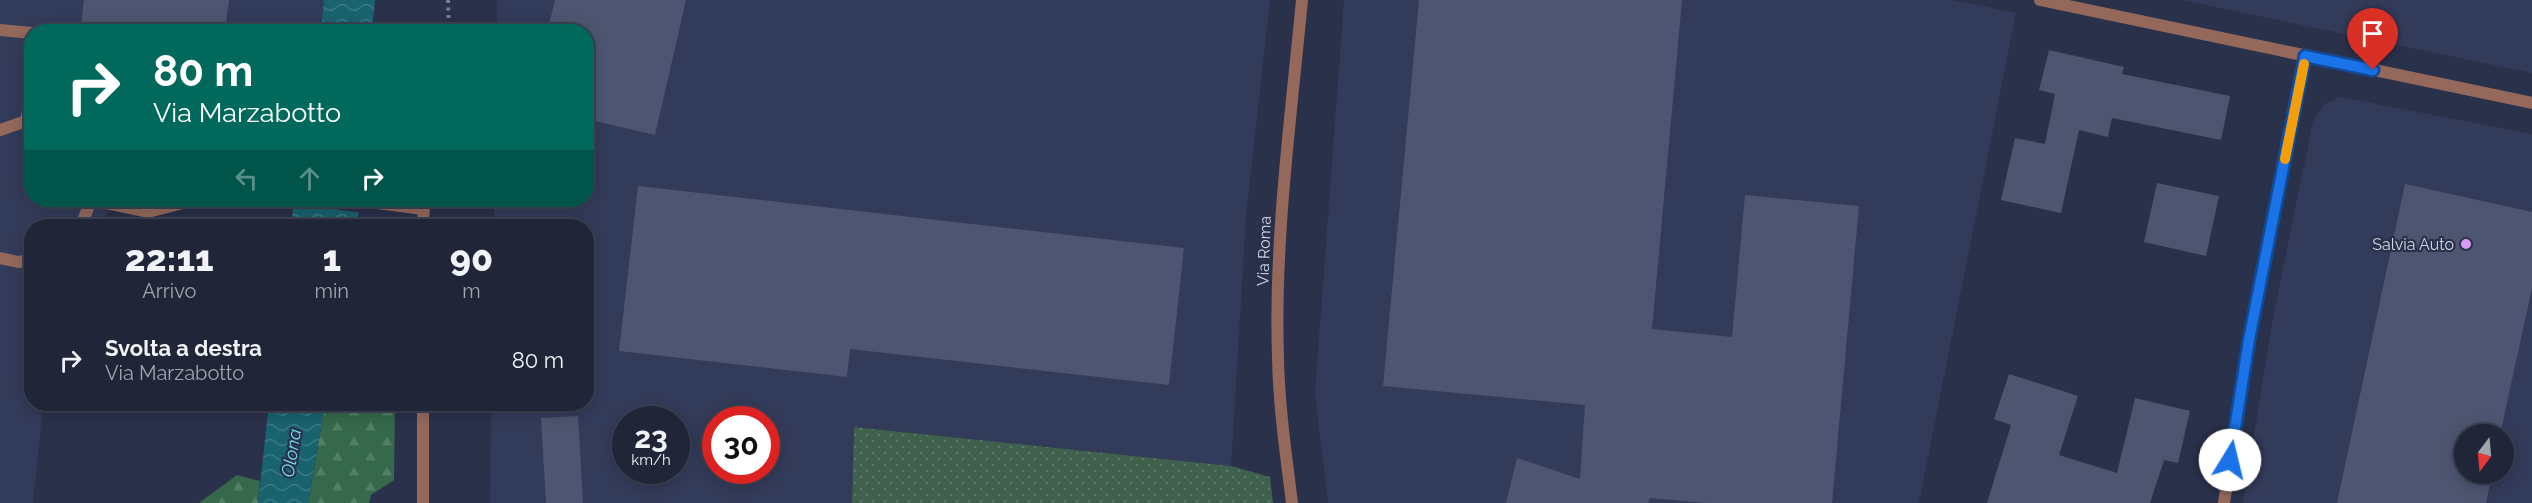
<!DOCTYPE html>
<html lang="it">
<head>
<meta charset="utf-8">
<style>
  body { margin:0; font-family:Raleway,sans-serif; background:#282d40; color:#f1f3f6; height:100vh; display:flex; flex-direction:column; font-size:22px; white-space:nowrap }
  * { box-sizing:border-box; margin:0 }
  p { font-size:20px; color:#a2a5ae }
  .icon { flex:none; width:33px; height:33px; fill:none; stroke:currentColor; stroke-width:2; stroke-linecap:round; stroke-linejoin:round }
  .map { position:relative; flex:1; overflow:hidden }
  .details { position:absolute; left:24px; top:219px; width:570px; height:192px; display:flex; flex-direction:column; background:#202538; border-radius:24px; box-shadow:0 3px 15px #0003,0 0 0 2px #3d4253 }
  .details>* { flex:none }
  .banner { position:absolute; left:24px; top:24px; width:570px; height:183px; border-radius:24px; box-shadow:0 3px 15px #0003,0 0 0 2px #3d4253; background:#00695c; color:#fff; overflow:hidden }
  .needle { width:39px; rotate:196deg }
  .fabs { position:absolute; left:2454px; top:424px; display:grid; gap:12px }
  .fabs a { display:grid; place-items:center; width:60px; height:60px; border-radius:50%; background:#202538; box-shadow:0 3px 15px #0003,0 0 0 2px #3d4253; font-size:30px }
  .speed { position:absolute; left:612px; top:406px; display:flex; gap:12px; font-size:30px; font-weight:700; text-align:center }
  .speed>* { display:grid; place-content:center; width:78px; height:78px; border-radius:50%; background:#202538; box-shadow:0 3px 15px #0003,0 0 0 2px #3d4253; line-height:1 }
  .speed small { font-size:15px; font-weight:400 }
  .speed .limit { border:9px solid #d22; background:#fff; color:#111 }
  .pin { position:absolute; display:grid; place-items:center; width:51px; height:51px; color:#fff; margin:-62px -26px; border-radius:50% 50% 50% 0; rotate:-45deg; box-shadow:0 0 6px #0007 }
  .pin .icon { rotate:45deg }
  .me { position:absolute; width:66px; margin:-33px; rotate:9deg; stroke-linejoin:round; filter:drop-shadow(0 0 4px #0008) }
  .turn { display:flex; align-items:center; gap:21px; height:126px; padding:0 30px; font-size:27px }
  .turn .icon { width:78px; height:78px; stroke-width:2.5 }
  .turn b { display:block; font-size:42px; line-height:51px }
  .lanes { display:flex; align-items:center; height:57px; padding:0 30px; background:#0003; justify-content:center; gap:30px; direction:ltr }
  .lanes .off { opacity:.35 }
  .eta { display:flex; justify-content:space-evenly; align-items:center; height:102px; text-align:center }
  .eta b { font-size:36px; font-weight:800; line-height:42px }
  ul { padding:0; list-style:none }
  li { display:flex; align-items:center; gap:18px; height:78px; padding:0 30px }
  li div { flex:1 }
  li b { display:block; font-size:22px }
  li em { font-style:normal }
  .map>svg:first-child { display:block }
  .built { fill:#333b5a; fill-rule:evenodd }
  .forest { fill:url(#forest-firs) }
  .garden { fill:url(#garden-dots) }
  .water { fill:url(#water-waves) }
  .pier { fill:#2a314a }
  .building { fill:#4d5570 }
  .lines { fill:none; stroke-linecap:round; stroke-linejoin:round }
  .path { stroke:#777d92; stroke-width:4; stroke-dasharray:3 4.5; stroke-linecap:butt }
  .lane { stroke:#94695c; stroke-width:12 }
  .street { stroke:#94695c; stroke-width:12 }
  .route-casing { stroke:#114b97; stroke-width:15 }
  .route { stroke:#1a73e8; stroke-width:10 }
  .slow { stroke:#f59e0b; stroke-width:10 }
  .poi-dot { fill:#d89bf8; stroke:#2a314a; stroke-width:2 }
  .labels { text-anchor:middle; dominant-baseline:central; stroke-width:4.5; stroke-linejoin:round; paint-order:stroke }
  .poi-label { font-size:16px; fill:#d2d7e7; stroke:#2a314a; text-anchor:end }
  .street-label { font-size:16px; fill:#d2d7e7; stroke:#2a314a }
  .water-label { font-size:18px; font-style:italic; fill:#73ddf0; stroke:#2a314a }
</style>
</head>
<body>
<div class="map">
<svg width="2532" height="503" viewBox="0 0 2532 503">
  <defs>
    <pattern id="forest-firs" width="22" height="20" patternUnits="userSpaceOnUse" patternTransform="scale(1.5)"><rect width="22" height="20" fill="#36684c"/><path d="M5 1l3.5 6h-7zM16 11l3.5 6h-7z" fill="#527d66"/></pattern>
    <pattern id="garden-dots" width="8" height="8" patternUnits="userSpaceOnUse" patternTransform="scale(1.5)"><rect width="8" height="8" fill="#3e604c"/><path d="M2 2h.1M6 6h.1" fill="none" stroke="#597666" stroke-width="1.8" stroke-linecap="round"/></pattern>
    <pattern id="water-waves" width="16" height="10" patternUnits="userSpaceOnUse" patternTransform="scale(1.5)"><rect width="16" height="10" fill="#19636f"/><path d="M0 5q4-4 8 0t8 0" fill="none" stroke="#3a7984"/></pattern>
  </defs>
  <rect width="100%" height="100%" fill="#2a314a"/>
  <g class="built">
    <path d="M0,0H324L321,31L32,32V200H108L105,226H32V404H43L33,503H0Z"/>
    <path d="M497,0H1270L1246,216L1231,466L854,427L852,503H490L491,404H586V226H494V200H586V32L497,31ZM626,420H676V471H626ZM716,420H766V471H716Z"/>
    <path d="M1344,0H1953L2016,13L1919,503H1328L1315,393Z"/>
    <path d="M2182,0H2532V73Z"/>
    <path d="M2340,97L2532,134V503H2243L2273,318L2313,121L2325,104ZM2464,435H2504V474H2464Z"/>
  </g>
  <g class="forest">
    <path d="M325,404H395L394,480L371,495L369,503H308Z"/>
    <path d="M237,475L260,481L258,503H199Z"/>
  </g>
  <path class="garden" d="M854,427L1231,466L1270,477L1273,503H852Z"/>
  <g class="water">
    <path d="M324,0H375L372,31H321Z"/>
    <path d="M295,200H360L357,226H290Z"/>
    <path d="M269,404H325L308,503H258Z"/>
  </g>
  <path class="pier" d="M292,200H363L362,213L291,203Z"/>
  <g class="building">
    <path d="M84,0H229L225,32H80Z"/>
    <path d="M555,0H686L655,135L586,119V32H559L560,28L549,25Z"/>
    <path d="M1419,0H1682L1652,329L1732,337L1745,195L1859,206L1832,503H1706L1650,498L1648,503H1506L1517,458L1580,479L1585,405L1383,386Z"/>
    <path d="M2049,50L2124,67L2122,74L2230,96L2221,140L2112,118L2108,137L2079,130L2061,213L2001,200L2015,138L2045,144L2055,94L2039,90Z"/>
    <path d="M2157,183L2219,196L2206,256L2144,242Z"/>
    <path d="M2405,184L2532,212V288L2500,435H2464V474H2492L2486,503H2337Z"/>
    <path d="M638,186L1184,248L1169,385L850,349L847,377L619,351Z"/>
    <path d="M2009,374L2078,396L2059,455L2117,473L2135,398L2190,411L2178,463L2164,460L2150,503H1987L2011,425L1994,419Z"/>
    <path d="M578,416L583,503H546L541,418Z"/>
  </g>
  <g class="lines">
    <path class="path" d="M448,0L449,32"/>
    <g class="lane">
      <path d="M0,30L32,33"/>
      <path d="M26,121L32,92"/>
      <path d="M0,130L26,121L32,124"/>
      <path d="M91,200L148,212L194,200"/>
      <path d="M355,200L423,209"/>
      <path d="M81,226L91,200"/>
      <path d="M0,258L18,262L32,260"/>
    </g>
    <g class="street">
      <path d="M2040,0L2532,103"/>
      <path d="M423,226L424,200"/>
      <path d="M423,404V503"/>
      <path d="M1292,503C1286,455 1279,407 1278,358C1274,240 1291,117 1302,0"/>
      <path d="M2224,503L2249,340L2305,56"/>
    </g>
  </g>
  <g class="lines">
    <g class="route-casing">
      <path id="route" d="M2230,460L2249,340L2305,56L2373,70"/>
    </g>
    <use href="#route" class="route"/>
    <path class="slow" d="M2285,159L2304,64"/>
  </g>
  <circle class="poi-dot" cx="2466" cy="244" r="6"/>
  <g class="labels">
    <g class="poi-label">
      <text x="2454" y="244">Salvia Auto</text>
    </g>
    <g class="street-label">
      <text transform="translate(1264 251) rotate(-88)">Via Roma</text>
    </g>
    <g class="water-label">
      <text transform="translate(291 453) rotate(-81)">Olona</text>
    </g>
  </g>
</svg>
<div class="fabs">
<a><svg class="needle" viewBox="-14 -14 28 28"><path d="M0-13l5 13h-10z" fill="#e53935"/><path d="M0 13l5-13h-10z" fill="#a2a5ae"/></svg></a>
</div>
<div class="speed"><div>23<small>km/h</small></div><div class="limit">30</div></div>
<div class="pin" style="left:2373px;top:70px;background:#d93025"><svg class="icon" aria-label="arrive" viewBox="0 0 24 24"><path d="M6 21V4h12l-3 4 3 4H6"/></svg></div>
<svg class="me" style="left:2230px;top:460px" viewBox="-20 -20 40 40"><circle r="19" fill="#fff"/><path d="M0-13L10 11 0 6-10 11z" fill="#1a73e8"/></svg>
<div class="banner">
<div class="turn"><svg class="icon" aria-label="right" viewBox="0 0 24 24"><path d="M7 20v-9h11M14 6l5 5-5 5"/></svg><div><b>80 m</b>Via Marzabotto</div></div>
<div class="lanes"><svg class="icon off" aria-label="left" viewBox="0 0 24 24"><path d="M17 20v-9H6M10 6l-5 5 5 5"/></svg><svg class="icon off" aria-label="ahead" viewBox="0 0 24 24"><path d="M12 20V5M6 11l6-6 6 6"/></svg><svg class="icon" aria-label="right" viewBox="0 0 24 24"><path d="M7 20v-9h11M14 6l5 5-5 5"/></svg></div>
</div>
<section class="details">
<div class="eta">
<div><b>22:11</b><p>Arrivo</p></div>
<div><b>1</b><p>min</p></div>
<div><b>90</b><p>m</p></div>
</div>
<ul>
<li><svg class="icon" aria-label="right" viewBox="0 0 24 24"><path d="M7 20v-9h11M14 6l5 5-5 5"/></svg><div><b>Svolta a destra</b><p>Via Marzabotto</p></div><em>80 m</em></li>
</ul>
</section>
</div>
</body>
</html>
